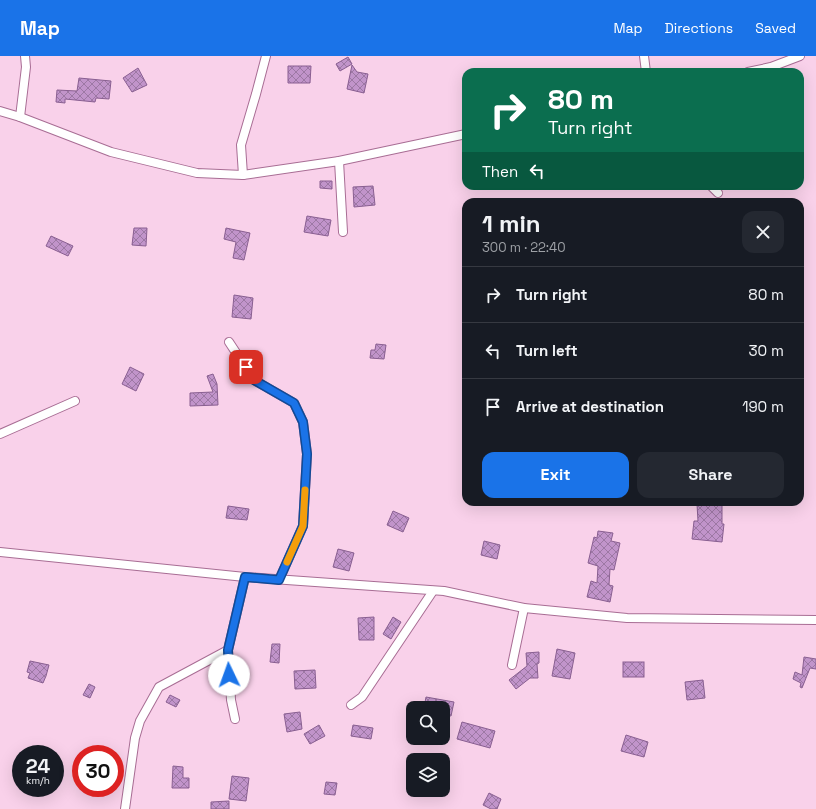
<!DOCTYPE html>
<html lang="en">
<head>
<meta charset="utf-8">
<style>
  body { margin:0; font-family:"Space Grotesk",sans-serif; background:#242831; color:#f1f3f6; height:100vh; display:flex; flex-direction:column; font-size:15px; white-space:nowrap }
  * { box-sizing:border-box; margin:0 }
  p { font-size:13px; color:#9ea1a6 }
  .icon { flex:none; width:22px; height:22px; fill:none; stroke:currentColor; stroke-width:2; stroke-linecap:round; stroke-linejoin:round }
  .map { position:relative; flex:1; overflow:hidden }
  .sheet { position:absolute; left:462px; top:142px; width:342px; height:308px; display:flex; flex-direction:column; background:#171b24; border-radius:12px; box-shadow:0 4px 16px #0002 }
  .sheet>* { flex:none }
  .guide { position:absolute; left:462px; top:12px; width:342px; height:122px; border-radius:12px; box-shadow:0 4px 16px #0002; background:#0b6e4f; color:#fff; overflow:hidden }
  .tools { position:absolute; left:406px; top:645px; display:grid; gap:8px }
  .tools a { display:grid; place-items:center; width:44px; height:44px; border-radius:8px; background:#171b24; box-shadow:0 4px 16px #0002; font-size:20px }
  .speed { position:absolute; left:12px; top:689px; display:flex; gap:8px; font-size:20px; font-weight:700; text-align:center }
  .speed>* { display:grid; place-content:center; width:52px; height:52px; border-radius:50%; background:#171b24; box-shadow:0 4px 16px #0002; line-height:1 }
  .speed small { font-size:10px; font-weight:400 }
  .speed .limit { border:6px solid #d22; background:#fff; color:#111 }
  .pin { position:absolute; display:grid; place-items:center; width:34px; height:34px; color:#fff; margin:-17px; border-radius:8px; box-shadow:0 2px 6px #0006 }
  .me { position:absolute; width:44px; margin:-22px; rotate:357deg; stroke-linejoin:round; filter:drop-shadow(0 0 3px #0008) }
  .turn { display:flex; align-items:center; gap:14px; height:84px; padding:0 20px; font-size:18px }
  .turn .icon { width:52px; height:52px; stroke-width:2.5 }
  .turn b { display:block; font-size:28px; line-height:34px }
  .then { display:flex; align-items:center; height:38px; padding:0 20px; background:#0003; gap:8px; font-size:15px }
  .round { display:grid; place-items:center; flex:none; width:42px; height:42px; border-radius:12px; background:#242831 }
  .head { display:flex; align-items:center; justify-content:space-between; height:68px; padding:0 20px }
  h1 { font-size:24px; font-weight:700; line-height:30px }
  .cta { display:flex; gap:8px; margin-top:auto; padding:8px 20px }
  .cta a { flex:1; height:46px; border-radius:12px; background:#1a73e8; color:#fff; font-size:16px; font-weight:700; line-height:46px; text-align:center }
  .cta a+a { background:#242831; color:#f1f3f6 }
  ul { padding:0; list-style:none }
  li { display:flex; align-items:center; gap:12px; height:56px; padding:0 20px; border-top:1px solid #363941 }
  li div { flex:1 }
  li b { display:block; font-size:15px }
  li em { font-style:normal }
  header { display:flex; align-items:center; gap:24px; box-sizing:border-box; height:56px; padding:0 20px; background:#1a73e8; color:#fff }
  header strong { font-size:19px }
  nav { display:flex; gap:22px; margin-inline-start:auto; font-size:14px }
  .map>svg:first-child { display:block }
  .building { fill:url(#building-cross-hatch); stroke:#895f91 }
  .lines { fill:none; stroke-linecap:round; stroke-linejoin:round }
  .street-casing { stroke:#a86d94; stroke-width:10 }
  .street { stroke:#fff; stroke-width:8 }
  .route-casing { stroke:#114b97; stroke-width:10 }
  .route { stroke:#1a73e8; stroke-width:7 }
  .slow { stroke:#f59e0b; stroke-width:7 }
</style>
</head>
<body>
<header>
<strong>Map</strong>
<nav><a>Map</a><a>Directions</a><a>Saved</a></nav>
</header>
<div class="map">
<svg width="816" height="753" viewBox="0 0 816 753">
  <defs>
    <pattern id="building-cross-hatch" width="8" height="8" patternUnits="userSpaceOnUse"><rect width="8" height="8" fill="#c194ca"/><path d="M0 0l8 8M0 8l8-8" fill="none" stroke="#9d78a4"/></pattern>
  </defs>
  <rect width="100%" height="100%" fill="#f9d1ea"/>
  <g class="building">
    <path d="M348,1L352,8L340,15L336,8Z"/>
    <path d="M352,9L357,16L368,18L364,37L347,33Z"/>
    <path d="M288,10H311L310,27H288Z"/>
    <path d="M138,12L147,29L132,36L123,22Z"/>
    <path d="M79,22L111,25L109,43L96,42L95,46L65,43V47L56,46L57,34L77,35Z"/>
    <path d="M320,125H332V133L320,132Z"/>
    <path d="M373,130L375,149L354,151L353,131Z"/>
    <path d="M307,160L331,164L328,180L304,176Z"/>
    <path d="M134,172H147L146,190L132,189Z"/>
    <path d="M226,172L250,177L244,204L233,202L236,186L224,183Z"/>
    <path d="M51,180L73,190L68,200L46,190Z"/>
    <path d="M234,239L253,242L251,263L232,261Z"/>
    <path d="M376,288L386,289L384,303L370,302L371,294H375Z"/>
    <path d="M130,311L144,318L136,335L122,328Z"/>
    <path d="M213,318L217,328L218,349L190,350V337L213,336L207,320Z"/>
    <path d="M722,447V468H724L722,486L692,483L694,465H698L697,448Z"/>
    <path d="M228,450L249,453L247,464L226,462Z"/>
    <path d="M393,455L409,462L403,476L387,469Z"/>
    <path d="M598,475L613,477L611,485L620,487L614,514L610,513L609,529L613,530L610,546L587,541L591,525L597,527L598,510L588,507L594,481L597,482Z"/>
    <path d="M484,485L500,489L497,503L481,499Z"/>
    <path d="M338,493L354,497L349,515L333,511Z"/>
    <path d="M374,561V584H359L358,562Z"/>
    <path d="M393,561L401,566L391,583L383,578Z"/>
    <path d="M272,588H280L279,607L270,606Z"/>
    <path d="M557,593L575,597L570,623L552,620Z"/>
    <path d="M539,596V607L537,608L538,622H530L516,633L509,624L527,610L526,597Z"/>
    <path d="M804,601L816,603V613L810,612L802,632L800,631L801,627L793,623L795,616L802,619Z"/>
    <path d="M30,605L49,609L46,620L43,627L28,622L30,617L27,616Z"/>
    <rect x="623" y="606" width="21" height="15"/>
    <path d="M315,614L316,632L295,633L294,615Z"/>
    <path d="M703,624L705,642L687,644L685,626Z"/>
    <path d="M89,628L95,631L90,642L83,639Z"/>
    <path d="M170,639L180,644L176,651L166,646Z"/>
    <path d="M426,641L454,646L451,660L443,659V652H424Z"/>
    <path d="M300,656L302,673L287,676L284,658Z"/>
    <path d="M462,666L495,675L490,692L457,683Z"/>
    <path d="M319,669L325,680L310,688L304,678Z"/>
    <path d="M353,669L373,672L371,683L351,680Z"/>
    <path d="M626,679L648,686L644,701L621,695Z"/>
    <path d="M173,710L183,711V722H189V732H172Z"/>
    <path d="M232,720L249,722L246,745L229,743Z"/>
    <path d="M326,726L337,727L335,739L324,738Z"/>
    <path d="M489,737L501,743L497,753H491L483,749Z"/>
    <path d="M229,745V753H211V746Z"/>
  </g>
  <g class="lines">
    <g class="street-casing">
      <g id="street">
        <path d="M644,0L646,16"/>
        <path d="M748,16L771,11L800,0"/>
        <path d="M0,55L20,61L111,96L197,117L243,119L339,105L466,78"/>
        <path d="M20,61L26,11L25,0"/>
        <path d="M339,105L343,176"/>
        <path d="M243,119L241,89L256,38L266,0"/>
        <path d="M711,130L718,137"/>
        <path d="M229,286L254,324L294,347L303,366L307,398L303,470L279,524"/>
        <path d="M0,378L75,345"/>
        <path d="M0,496L245,521L444,535L524,552L627,562L816,564"/>
        <path d="M512,609L524,552"/>
        <path d="M351,649L362,641L433,535"/>
        <path d="M235,663L231,644L228,594L245,521"/>
        <path d="M125,753L135,682L140,665L159,631L228,594"/>
      </g>
    </g>
    <use href="#street" class="street"/>
  </g>
  <g class="lines">
    <g class="route-casing">
      <path id="route" d="M229,619L228,594L245,521L279,524L303,470L307,398L303,366L294,347L254,324L246,311"/>
    </g>
    <use href="#route" class="route"/>
    <path class="slow" d="M287,506L303,470L305,434"/>
  </g>
</svg>
<div class="tools">
<a><svg class="icon" aria-label="search" viewBox="0 0 24 24"><circle cx="10" cy="10" r="6"/><path d="M15 15l6 6"/></svg></a>
<a><svg class="icon" aria-label="layers" viewBox="0 0 24 24"><path d="M12 4l9 5-9 5-9-5zM3 14l9 5 9-5"/></svg></a>
</div>
<div class="speed"><div>24<small>km/h</small></div><div class="limit">30</div></div>
<div class="pin" style="left:246px;top:311px;background:#d93025"><svg class="icon" aria-label="arrive" viewBox="0 0 24 24"><path d="M6 21V4h12l-3 4 3 4H6"/></svg></div>
<svg class="me" style="left:229px;top:619px" viewBox="-20 -20 40 40"><circle r="19" fill="#fff"/><path d="M0-13L10 11 0 6-10 11z" fill="#1a73e8"/></svg>
<div class="guide">
<div class="turn"><svg class="icon" aria-label="right" viewBox="0 0 24 24"><path d="M7 20v-9h11M14 6l5 5-5 5"/></svg><div><b>80 m</b>Turn right</div></div>
<div class="then">Then<svg class="icon" aria-label="left" viewBox="0 0 24 24"><path d="M17 20v-9H6M10 6l-5 5 5 5"/></svg></div>
</div>
<section class="sheet">
<div class="head"><div><h1>1 min</h1><p>300 m · 22:40</p></div><a class="round"><svg class="icon" aria-label="close" viewBox="0 0 24 24"><path d="M6 6l12 12M18 6L6 18"/></svg></a></div>
<ul>
<li><svg class="icon" aria-label="right" viewBox="0 0 24 24"><path d="M7 20v-9h11M14 6l5 5-5 5"/></svg><div><b>Turn right</b></div><em>80 m</em></li>
<li><svg class="icon" aria-label="left" viewBox="0 0 24 24"><path d="M17 20v-9H6M10 6l-5 5 5 5"/></svg><div><b>Turn left</b></div><em>30 m</em></li>
<li><svg class="icon" aria-label="arrive" viewBox="0 0 24 24"><path d="M6 21V4h12l-3 4 3 4H6"/></svg><div><b>Arrive at destination</b></div><em>190 m</em></li>
</ul>
<div class="cta"><a>Exit</a><a>Share</a></div>
</section>
</div>
</body>
</html>
